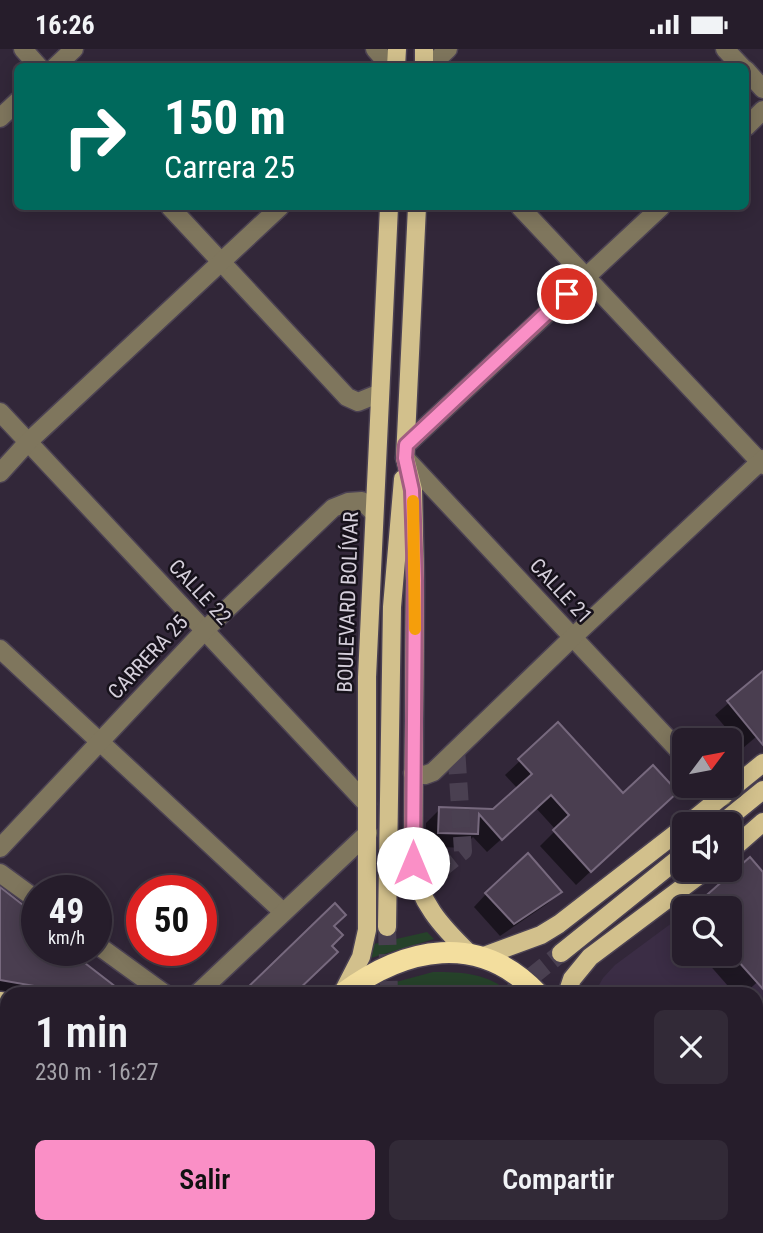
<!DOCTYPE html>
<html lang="es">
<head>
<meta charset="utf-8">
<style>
  body { margin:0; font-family:"Roboto Condensed",sans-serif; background:#322a37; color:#f1f3f6; height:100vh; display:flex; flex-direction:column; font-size:26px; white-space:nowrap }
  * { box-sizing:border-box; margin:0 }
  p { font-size:23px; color:#a4a2a9 }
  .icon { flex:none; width:38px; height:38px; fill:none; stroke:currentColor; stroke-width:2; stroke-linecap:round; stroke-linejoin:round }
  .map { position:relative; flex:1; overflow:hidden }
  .side { position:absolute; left:0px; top:938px; width:763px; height:247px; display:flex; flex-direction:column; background:#261d2b; border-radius:21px 21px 0 0; box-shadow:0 4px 18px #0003,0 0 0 2px #423b47 }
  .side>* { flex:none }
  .guide { position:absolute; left:14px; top:14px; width:735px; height:147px; border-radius:10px; box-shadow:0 4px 18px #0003,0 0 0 2px #423b47; background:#00695c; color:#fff; overflow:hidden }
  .needle { width:46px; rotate:58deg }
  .tools { position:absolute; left:672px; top:679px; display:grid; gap:14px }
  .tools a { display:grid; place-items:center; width:70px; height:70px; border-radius:10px; background:#261d2b; box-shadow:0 4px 18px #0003,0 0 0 2px #423b47; font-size:35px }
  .speed { position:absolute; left:21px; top:826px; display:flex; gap:14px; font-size:35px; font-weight:700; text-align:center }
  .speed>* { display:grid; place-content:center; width:91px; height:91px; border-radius:50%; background:#261d2b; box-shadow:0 4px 18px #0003,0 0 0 2px #423b47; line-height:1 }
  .speed small { font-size:18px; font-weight:400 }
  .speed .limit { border:10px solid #d22; background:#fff; color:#111 }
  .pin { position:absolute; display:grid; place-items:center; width:60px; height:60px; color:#fff; margin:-30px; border:4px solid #fff; border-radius:50%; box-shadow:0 2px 7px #0007 }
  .me { position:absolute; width:77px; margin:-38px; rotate:0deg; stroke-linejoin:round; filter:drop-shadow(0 0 5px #0008) }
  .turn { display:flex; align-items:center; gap:24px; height:147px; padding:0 35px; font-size:32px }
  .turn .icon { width:91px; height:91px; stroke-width:2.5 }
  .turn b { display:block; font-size:49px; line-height:60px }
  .round { display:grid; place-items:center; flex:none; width:74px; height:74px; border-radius:10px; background:#322a37 }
  .headline { display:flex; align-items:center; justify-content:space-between; height:119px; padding:0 35px }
  h1 { font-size:42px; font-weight:600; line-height:52px }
  .button { display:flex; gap:14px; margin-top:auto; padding:14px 35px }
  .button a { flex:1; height:80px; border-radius:10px; background:#fa8fc6; color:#111; font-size:28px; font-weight:600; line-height:80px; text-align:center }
  .button a+a { background:#322a37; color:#f1f3f6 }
  .status { display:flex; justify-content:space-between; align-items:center; height:49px; padding:0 35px; background:#261d2b; direction:ltr }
  .status svg { height:19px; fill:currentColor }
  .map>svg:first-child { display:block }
  .built { fill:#3b2d45 }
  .green { fill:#26422a }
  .shadow { fill:#0007 }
  .building { fill:#4a3e50; stroke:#77697e; stroke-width:2 }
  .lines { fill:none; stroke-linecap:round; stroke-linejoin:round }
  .minor-tunnel { stroke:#4a4051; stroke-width:18; stroke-dasharray:18 9; stroke-linecap:butt }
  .major-tunnel { stroke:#4a4051; stroke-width:18; stroke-dasharray:18 9; stroke-linecap:butt }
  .minor-casing { stroke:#4c4253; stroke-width:21 }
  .major-casing { stroke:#4c4253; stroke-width:21 }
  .highway-casing { stroke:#4c4253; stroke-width:24 }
  .path { stroke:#6d6474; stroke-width:3.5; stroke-dasharray:5 3.5; stroke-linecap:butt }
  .minor { stroke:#7f765d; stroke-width:18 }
  .major { stroke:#d2c08c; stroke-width:18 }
  .highway { stroke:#f3de9e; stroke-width:21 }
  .route-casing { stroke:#a25d81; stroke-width:18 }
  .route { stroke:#fa8fc6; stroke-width:12 }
  .slow { stroke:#f59e0b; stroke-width:12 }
  .labels { text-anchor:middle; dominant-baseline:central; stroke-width:5; stroke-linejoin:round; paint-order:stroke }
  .street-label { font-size:21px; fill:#d5cfdb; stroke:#17121b }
</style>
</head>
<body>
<div class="status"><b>16:26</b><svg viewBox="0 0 49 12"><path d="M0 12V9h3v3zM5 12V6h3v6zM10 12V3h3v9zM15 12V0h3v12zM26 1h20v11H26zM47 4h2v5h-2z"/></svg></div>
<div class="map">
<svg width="763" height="1184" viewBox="0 0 763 1184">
  <rect width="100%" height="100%" fill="#322739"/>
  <g class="built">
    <path d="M750,808L763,823V1027L756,1033V945H594L603,929L615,916L684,865V905H730V859H692Z"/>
    <path d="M0,1019L7,1021V1123L0,1118Z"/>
    <path d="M493,1178H736L742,1184H482Z"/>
  </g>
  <g class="green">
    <path d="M427,883L434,890L371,909L374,895Z"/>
    <path d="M433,923C464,923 487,924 512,945H373L396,933Z"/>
    <path d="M0,1118L7,1123V1178H89L98,1184H0Z"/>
    <path d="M611,1178H736L742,1184H613L609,1181Z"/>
  </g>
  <g class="shadow">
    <path d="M763,624V682L743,699L715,666Z"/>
    <path d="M558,676L623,746L661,757L576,836L540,797L556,781L536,759L487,803L473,788L462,799L425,797L426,774L440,760L494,762L518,740L505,726Z"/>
    <path d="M750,811L763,826V928L744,945H735L700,905H730V859H695Z"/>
    <path d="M0,841L37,901L107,945H7L0,949Z"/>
    <path d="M560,843L547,855L500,887L474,858L486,845Z"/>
    <path d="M684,870V887L676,878Z"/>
    <path d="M0,1062L7,1064V1140L4,1138L1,1141Z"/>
    <path d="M62,1178H250V1184H67Z"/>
    <path d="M497,1178H521L522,1179L519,1184H494Z"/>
    <path d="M532,1178H541L552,1184H527Z"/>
    <path d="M568,1178H604L600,1184H564Z"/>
  </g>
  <g class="building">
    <path d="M763,622V696L727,652Z"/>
    <path d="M558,673L623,744L653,716L678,743L591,823L553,781L569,766L551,746L502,791L479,765L478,785L438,784L439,758L493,760L532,725L518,710Z"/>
    <path d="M528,804L562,843L514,875L485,844Z"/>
    <path d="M750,808L763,823V940L730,903V859H692Z"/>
    <path d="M0,838L37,867V901H68L125,945H80L0,931Z"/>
    <path d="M335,854L346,866L334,877L343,886L332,897L338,903L294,945H241Z"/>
  </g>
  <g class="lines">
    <path class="minor-tunnel" d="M418,838L463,802L456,699"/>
    <g class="major-tunnel">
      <path d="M387,878L389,945"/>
      <path d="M510,945L561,904"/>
      <path d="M756,1143L763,1149"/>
      <path d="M296,1184L300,1178"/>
    </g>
    <g class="minor-casing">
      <g id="minor">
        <path d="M23,0L39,18"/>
        <path d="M375,0L391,18"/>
        <path d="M725,0L742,18"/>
        <path d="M55,18L74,0"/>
        <path d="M429,18L448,0"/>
        <path d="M746,21L763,40"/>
        <path d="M0,69L18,52"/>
        <path d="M746,78L763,61"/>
        <path d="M170,158L347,348L358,353L380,344"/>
        <path d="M520,158L763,416"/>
        <path d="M0,363L367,755"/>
        <path d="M406,396L661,158"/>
        <path d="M405,409L684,707"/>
        <path d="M0,424L28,393L280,158"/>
        <path d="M0,600L283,863"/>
        <path d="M413,724L425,726L433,723L573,588L763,410"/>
        <path d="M712,737L723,748"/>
        <path d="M0,799L205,581L333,459L348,453L362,452L374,464"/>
        <path d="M0,824L37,851"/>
        <path d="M96,895L165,945"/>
        <path d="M197,945L368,784"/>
        <path d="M756,1058L763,1052"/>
        <path d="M0,1146L7,1150"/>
        <path d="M51,1178L61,1184"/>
      </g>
    </g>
    <g class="major-casing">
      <g id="major">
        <path d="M396,18L397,0"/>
        <path d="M424,18V0"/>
        <path d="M417,158L405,409L413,441L415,532L413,814C418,852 442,878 469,904"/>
        <path d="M688,775L763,714"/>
        <path d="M721,775L763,741"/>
        <path d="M730,802L763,773"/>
        <path d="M387,878L392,558L403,430"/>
        <path d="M561,904L684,805"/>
        <path d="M484,907L541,886L559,875L684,778"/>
        <path d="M342,945L361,908L367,881V628L389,158"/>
        <path d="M567,945L572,930L590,908L706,821"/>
        <path d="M0,952L7,953"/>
        <path d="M0,975L7,976"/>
        <path d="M0,1000L7,1002"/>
      </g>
    </g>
    <g class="highway-casing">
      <g id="highway">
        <path d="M342,945C405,898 479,882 538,945"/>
        <path d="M756,1115L763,1120"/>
        <path d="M756,1172L763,1180"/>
        <path d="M367,1178L388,1182L418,1178"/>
        <path d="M269,1184L272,1178"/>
      </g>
    </g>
    <g class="path">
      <path d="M417,945C436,939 458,935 476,945"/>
      <path d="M15,1184L19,1178"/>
      <path d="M28,1184L33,1178"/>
      <path d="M449,1184L451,1178"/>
    </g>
    <use href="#minor" class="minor"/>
    <use href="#major" class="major"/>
    <use href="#highway" class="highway"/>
  </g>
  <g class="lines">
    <g class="route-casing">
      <path id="route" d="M413,814L415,532L412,441L405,409L406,396L567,245"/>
    </g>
    <use href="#route" class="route"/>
    <path class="slow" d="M413,452L415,580"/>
  </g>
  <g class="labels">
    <g class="street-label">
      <text transform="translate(561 542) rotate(47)">CALLE 21</text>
      <text transform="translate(200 543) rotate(47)">CALLE 22</text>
      <text transform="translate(348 553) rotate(-88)">BOULEVARD BOLÍVAR</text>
      <text transform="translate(148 608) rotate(-47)">CARRERA 25</text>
    </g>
  </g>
</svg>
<div class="tools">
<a><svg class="needle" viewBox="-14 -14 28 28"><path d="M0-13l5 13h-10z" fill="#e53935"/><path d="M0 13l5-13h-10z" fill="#a4a2a9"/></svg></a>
<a><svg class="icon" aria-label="sound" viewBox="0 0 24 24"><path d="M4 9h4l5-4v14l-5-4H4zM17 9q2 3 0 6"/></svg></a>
<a><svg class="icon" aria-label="search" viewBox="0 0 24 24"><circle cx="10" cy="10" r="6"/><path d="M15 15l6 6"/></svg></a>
</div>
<div class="speed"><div>49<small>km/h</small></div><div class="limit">50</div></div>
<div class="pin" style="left:567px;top:245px;background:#d93025"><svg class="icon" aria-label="arrive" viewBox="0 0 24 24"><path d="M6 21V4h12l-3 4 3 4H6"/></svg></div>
<svg class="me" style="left:413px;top:814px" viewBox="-20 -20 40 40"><circle r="19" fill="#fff"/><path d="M0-13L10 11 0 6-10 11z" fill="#fa8fc6"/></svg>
<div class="guide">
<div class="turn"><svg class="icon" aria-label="right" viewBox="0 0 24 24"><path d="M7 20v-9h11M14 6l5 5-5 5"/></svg><div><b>150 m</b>Carrera 25</div></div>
</div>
<section class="side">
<div class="headline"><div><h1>1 min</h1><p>230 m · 16:27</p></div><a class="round"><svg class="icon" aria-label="close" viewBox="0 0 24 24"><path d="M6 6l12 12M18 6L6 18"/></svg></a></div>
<div class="button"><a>Salir</a><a>Compartir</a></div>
</section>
</div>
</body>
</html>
